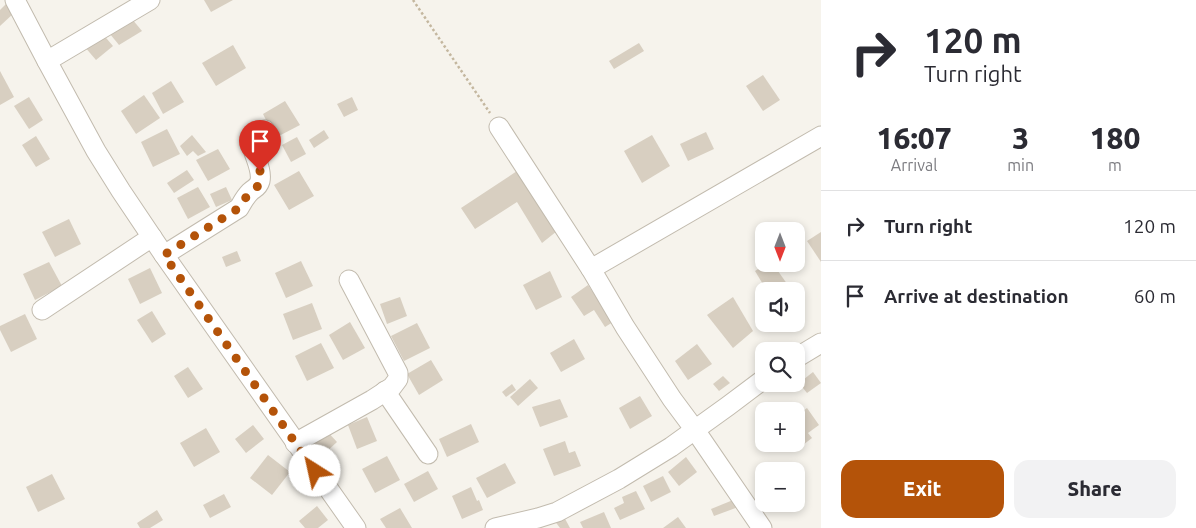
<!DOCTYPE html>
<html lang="en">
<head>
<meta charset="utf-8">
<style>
  body { margin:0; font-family:Ubuntu,sans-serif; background:#f2f2f3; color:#2b2b33; height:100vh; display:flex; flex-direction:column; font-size:19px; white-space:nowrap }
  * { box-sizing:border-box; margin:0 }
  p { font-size:16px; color:#7c7c81 }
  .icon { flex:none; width:28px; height:28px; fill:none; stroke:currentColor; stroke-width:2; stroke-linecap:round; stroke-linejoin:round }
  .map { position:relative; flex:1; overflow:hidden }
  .details { display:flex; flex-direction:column; background:#fff; width:375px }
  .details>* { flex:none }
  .hud { background:#fff; color:#2b2b33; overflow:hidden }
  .needle { width:32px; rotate:180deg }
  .buttons { position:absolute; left:755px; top:222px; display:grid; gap:10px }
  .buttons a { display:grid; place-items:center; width:50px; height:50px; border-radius:10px; background:#fff; box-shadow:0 2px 8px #0003; font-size:25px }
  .pin { position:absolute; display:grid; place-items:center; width:42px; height:42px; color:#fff; margin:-51px -21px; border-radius:50% 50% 50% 0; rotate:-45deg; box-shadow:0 0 5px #0007 }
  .pin .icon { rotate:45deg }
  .me { position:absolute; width:55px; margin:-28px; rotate:325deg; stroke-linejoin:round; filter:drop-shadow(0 0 4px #0008) }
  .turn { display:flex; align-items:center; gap:18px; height:105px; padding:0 20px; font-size:22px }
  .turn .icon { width:65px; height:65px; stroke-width:2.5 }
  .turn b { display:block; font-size:35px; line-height:42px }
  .eta { display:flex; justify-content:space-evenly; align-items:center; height:85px; text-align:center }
  .eta b { font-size:30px; font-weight:800; line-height:35px }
  .action { display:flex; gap:10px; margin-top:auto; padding:10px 20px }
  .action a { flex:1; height:58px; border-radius:15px; background:#b45309; color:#fff; font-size:20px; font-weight:800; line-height:58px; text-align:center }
  .action a+a { background:#f2f2f3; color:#2b2b33 }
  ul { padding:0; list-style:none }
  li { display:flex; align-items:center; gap:15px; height:70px; padding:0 20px; border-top:1px solid #e1e1e2 }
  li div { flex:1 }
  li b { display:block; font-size:19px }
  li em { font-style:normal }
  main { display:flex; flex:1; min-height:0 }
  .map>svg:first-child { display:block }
  .building { fill:#d8cfc1 }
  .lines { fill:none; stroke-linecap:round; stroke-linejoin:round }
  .minor-casing { stroke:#c2bbae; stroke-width:21 }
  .path { stroke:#c4b79f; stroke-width:2.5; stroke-dasharray:2.5 2.5; stroke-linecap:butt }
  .minor { stroke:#fff; stroke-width:19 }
  .route { stroke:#b45309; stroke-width:9; stroke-dasharray:0 16.2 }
</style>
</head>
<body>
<main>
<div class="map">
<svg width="821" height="528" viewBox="0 0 821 528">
  <rect width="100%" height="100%" fill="#f6f3ec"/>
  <g class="building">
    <path d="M204,0H233L211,12Z"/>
    <path d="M6,4L14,13L0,26V10Z"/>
    <path d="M132,19L142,31L119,45L110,34Z"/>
    <path d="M101,32L113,46L96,60L84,46Z"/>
    <path d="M639,43L644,51L614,69L609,61Z"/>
    <path d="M233,45L246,68L216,86L202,63Z"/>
    <path d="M0,71L14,97L0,105Z"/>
    <path d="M763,75L780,100L763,111L746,86Z"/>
    <path d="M171,81L184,102L163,114L152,93Z"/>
    <path d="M144,95L160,118L136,134L121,111Z"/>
    <path d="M29,97L43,120L29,129L14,106Z"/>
    <path d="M352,97L358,110L344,117L337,104Z"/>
    <path d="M285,101L300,125L275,138L263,114Z"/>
    <path d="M167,129L180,154L153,167L141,142Z"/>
    <path d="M324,130L329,138L314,148L309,140Z"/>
    <path d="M706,132L714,149L688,161L680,144Z"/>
    <path d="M192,135L206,152L198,156L193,151L187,156L180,146Z"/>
    <path d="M652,135L670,166L642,183L624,151Z"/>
    <path d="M36,136L50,159L36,167L22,145Z"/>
    <path d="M297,137L306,154L291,162L282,145Z"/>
    <path d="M218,149L230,169L208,181L196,160Z"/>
    <path d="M187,170L194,180L174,193L167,183Z"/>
    <path d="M299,171L314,196L289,210L274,185Z"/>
    <path d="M517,171L557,231L542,243L517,202L475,229L461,208Z"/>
    <path d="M198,187L210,207L188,219L177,198Z"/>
    <path d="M226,187L232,200L216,207L210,194Z"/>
    <path d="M69,219L81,244L55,257L42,232Z"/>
    <path d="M821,232V262L807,241Z"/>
    <path d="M237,251L241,261L226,267L222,257Z"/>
    <path d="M301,261L313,286L286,298L275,273Z"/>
    <path d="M49,262L62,286L35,300L23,274Z"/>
    <path d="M766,264H773L790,288L784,291H767L755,271Z"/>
    <path d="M150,268L162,293L140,304L128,279Z"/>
    <path d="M550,271L562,297L536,310L523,285Z"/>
    <path d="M588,285L613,322L605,327L594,310L584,316L571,297Z"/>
    <path d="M400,297L407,316L387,324L380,304Z"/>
    <path d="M733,297L753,331L733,348L707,315Z"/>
    <path d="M312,303L322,329L293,340L283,314Z"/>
    <path d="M152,311L166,334L152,343L137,320Z"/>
    <path d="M25,314L37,339L11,352L0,330V326Z"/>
    <path d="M350,322L365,348L343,360L329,335Z"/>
    <path d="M417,323L430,348L404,361L391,336Z"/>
    <path d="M574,339L585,359L561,372L550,353Z"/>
    <path d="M321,343L334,368L307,381L295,356Z"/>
    <path d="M773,343L778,350L777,351H764V362L758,354Z"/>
    <path d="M697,344L712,364L688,380L675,361Z"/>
    <path d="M431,360L443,380L419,395L407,374Z"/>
    <path d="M188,367L203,389L188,398L174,376Z"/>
    <path d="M813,372L821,383L807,393L799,383Z"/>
    <path d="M723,376L730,383L719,391L713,384Z"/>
    <path d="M530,379L538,388L518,406L510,397Z"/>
    <path d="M512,384L516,390L506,397L502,392Z"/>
    <path d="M640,396L652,416L630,429L619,408Z"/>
    <path d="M560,399L568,417L540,427L532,407Z"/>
    <path d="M807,408L819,425L808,433L812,438L799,448L796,445V416Z"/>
    <path d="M367,417L377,441L357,449L348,425Z"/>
    <path d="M471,424L479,442L447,457L439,439Z"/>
    <path d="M253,425L264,439L246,453L235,439Z"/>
    <path d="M206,428L220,452L194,467L180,443Z"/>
    <path d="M325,429L337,442L324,454L312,441Z"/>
    <path d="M565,441L569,453L575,451L581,466L554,476L543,449Z"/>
    <path d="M268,455L290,472L272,495L250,478Z"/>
    <path d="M387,456L400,480L375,493L362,469Z"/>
    <path d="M686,457L697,472L679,486L668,472Z"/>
    <path d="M505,463L516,483L487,498L476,478Z"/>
    <path d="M428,471L438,489L414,502L404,484Z"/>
    <path d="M52,474L65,499L38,512L26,487Z"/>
    <path d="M663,476L671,492L651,502L643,486Z"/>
    <path d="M471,487L477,501L479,500L483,510L462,519L452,496Z"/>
    <path d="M636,491L645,509L620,520L614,508L624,503L622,497Z"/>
    <path d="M224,494L231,507L210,518L203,505Z"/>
    <path d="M738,498L741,506L714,516L711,509Z"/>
    <path d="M317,506L328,520L318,528H305L299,521Z"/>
    <path d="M400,508L412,528H386L380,519Z"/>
    <path d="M157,510L163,520L150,528H140L137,523Z"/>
    <path d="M604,512L611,528H583L580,522Z"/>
    <path d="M563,515L570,528H560L554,520Z"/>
    <path d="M678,517L686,528H663Z"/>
  </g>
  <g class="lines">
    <g class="minor-casing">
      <g id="minor">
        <path d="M15,0L47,61L96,151L121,191L164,255L356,528"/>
        <path d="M47,61L150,0"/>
        <path d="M499,127L591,269L625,327L672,399L695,430L762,528"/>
        <path d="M164,255L239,208C242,203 245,197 250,192C254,188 258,188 260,181C263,167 249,149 253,140C255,135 261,133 265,130"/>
        <path d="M591,269L821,136"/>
        <path d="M42,310L152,237"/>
        <path d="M796,358L821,343"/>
        <path d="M385,391L428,454"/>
        <path d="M295,443L372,400L392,387L398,379V373L349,280"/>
        <path d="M495,528L538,518L557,512L619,479L671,447L728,406L764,379"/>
      </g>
    </g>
    <path class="path" d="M413,0L490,113"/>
    <use href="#minor" class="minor"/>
  </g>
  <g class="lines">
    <path class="route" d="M260,171V180L258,186L250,192L244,200L239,208L164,255L315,471"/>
  </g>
</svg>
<div class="buttons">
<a><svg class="needle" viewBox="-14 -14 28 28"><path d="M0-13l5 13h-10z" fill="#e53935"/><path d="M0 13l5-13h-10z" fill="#7c7c81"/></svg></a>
<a><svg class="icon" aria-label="sound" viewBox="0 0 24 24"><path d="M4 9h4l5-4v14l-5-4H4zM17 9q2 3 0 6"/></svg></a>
<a><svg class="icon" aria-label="search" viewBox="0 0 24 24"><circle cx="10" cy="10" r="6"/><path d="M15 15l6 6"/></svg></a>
<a>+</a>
<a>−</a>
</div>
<div class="pin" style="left:260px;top:171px;background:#d93025"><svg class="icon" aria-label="arrive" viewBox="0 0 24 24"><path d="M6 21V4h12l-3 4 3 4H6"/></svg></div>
<svg class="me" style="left:315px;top:471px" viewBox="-20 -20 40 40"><circle r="19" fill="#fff"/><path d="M0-13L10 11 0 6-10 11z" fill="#b45309"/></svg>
</div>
<section class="details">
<div class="hud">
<div class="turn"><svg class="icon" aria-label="right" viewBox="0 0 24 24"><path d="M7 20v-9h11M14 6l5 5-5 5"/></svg><div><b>120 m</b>Turn right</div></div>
</div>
<div class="eta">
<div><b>16:07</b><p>Arrival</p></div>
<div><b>3</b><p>min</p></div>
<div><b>180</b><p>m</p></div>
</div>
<ul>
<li><svg class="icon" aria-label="right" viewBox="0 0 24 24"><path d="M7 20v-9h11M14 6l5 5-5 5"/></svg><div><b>Turn right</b></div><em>120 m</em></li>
<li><svg class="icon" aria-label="arrive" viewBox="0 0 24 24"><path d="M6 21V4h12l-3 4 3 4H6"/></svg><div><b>Arrive at destination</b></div><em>60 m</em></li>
</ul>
<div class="action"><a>Exit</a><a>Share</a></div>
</section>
</main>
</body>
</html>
